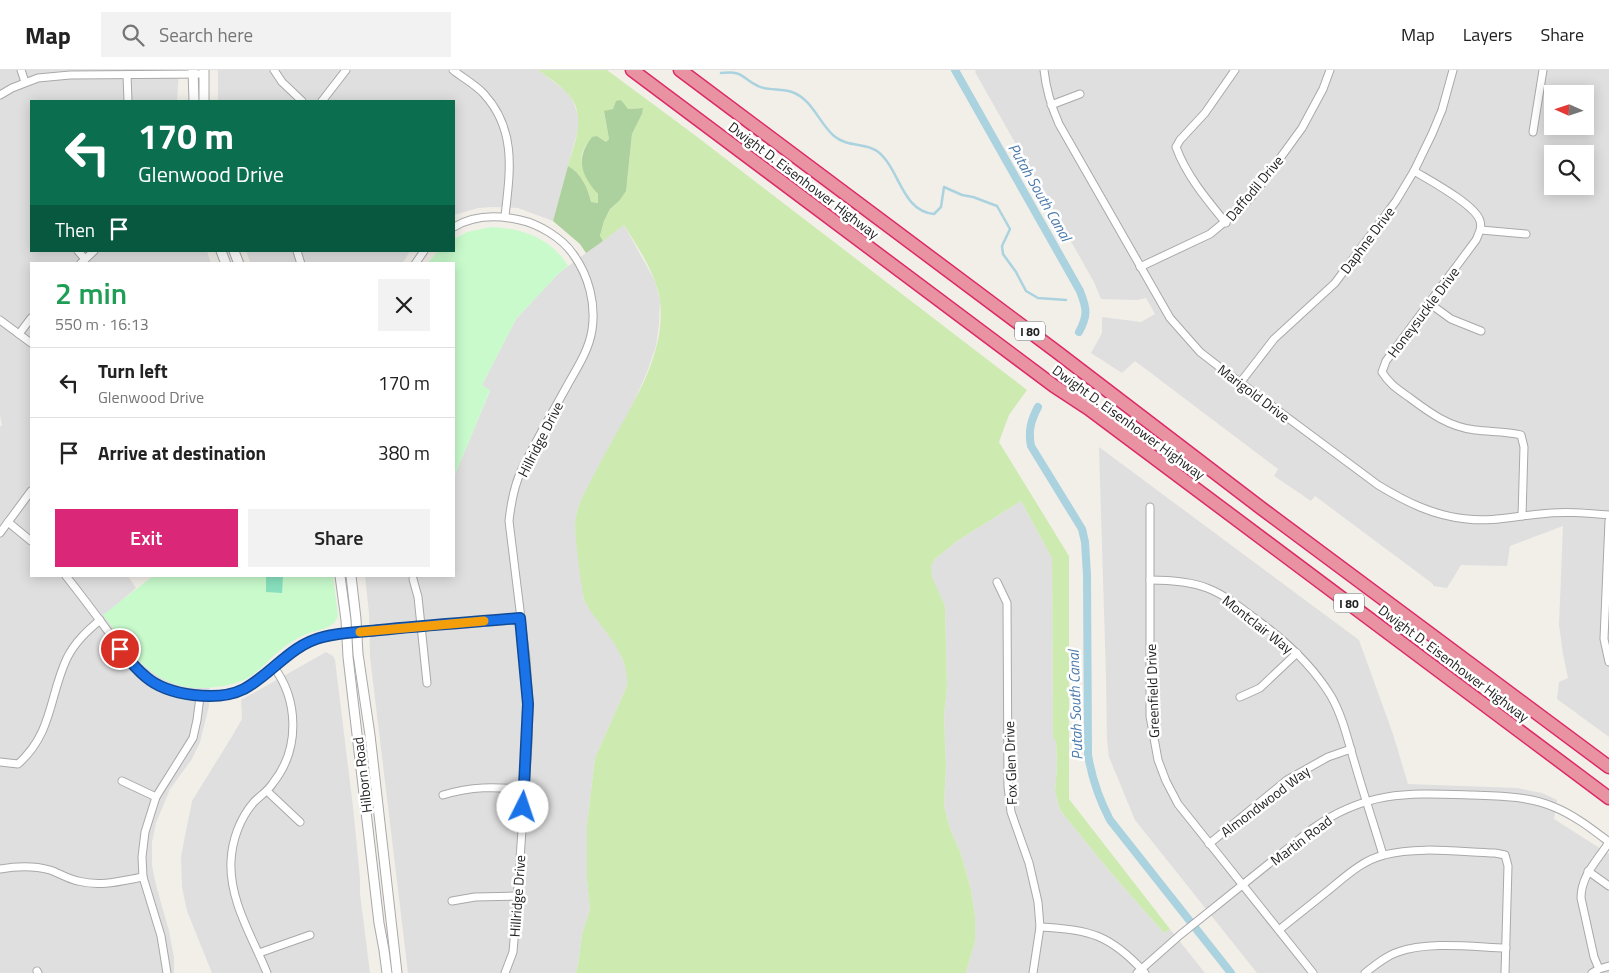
<!DOCTYPE html>
<html lang="en">
<head>
<meta charset="utf-8">
<style>
  body { margin:0; font-family:"Titillium Web",sans-serif; background:#f2f2f2; color:#222; height:100vh; display:flex; flex-direction:column; font-size:19px; white-space:nowrap }
  * { box-sizing:border-box; margin:0 }
  p { font-size:16px; color:#767676 }
  .icon { flex:none; width:28px; height:28px; fill:none; stroke:currentColor; stroke-width:2; stroke-linecap:round; stroke-linejoin:round }
  .map { position:relative; flex:1; overflow:hidden }
  .panel { position:absolute; left:30px; top:192px; width:425px; height:315px; display:flex; flex-direction:column; background:#fff; border-radius:0px; box-shadow:0 2px 12px #0003 }
  .panel>* { flex:none }
  .banner { position:absolute; left:30px; top:30px; width:425px; height:152px; border-radius:0px; box-shadow:0 2px 12px #0003; background:#0b6e4f; color:#fff; overflow:hidden }
  .needle { width:32px; rotate:273deg }
  .fabs { position:absolute; left:1544px; top:15px; display:grid; gap:10px }
  .fabs a { display:grid; place-items:center; width:50px; height:50px; border-radius:0px; background:#fff; box-shadow:0 2px 12px #0003; font-size:25px }
  .pin { position:absolute; display:grid; place-items:center; width:42px; height:42px; color:#fff; margin:-21px; border:2px solid #fff; border-radius:50%; box-shadow:0 1px 5px #0007 }
  .me { position:absolute; width:55px; margin:-28px; rotate:4deg; stroke-linejoin:round; filter:drop-shadow(0 0 4px #0008) }
  .turn { display:flex; align-items:center; gap:18px; height:105px; padding:0 25px; font-size:22px }
  .turn .icon { width:65px; height:65px; stroke-width:2.5 }
  .turn b { display:block; font-size:35px; line-height:42px }
  .then { display:flex; align-items:center; height:48px; padding:0 25px; background:#0003; gap:10px; font-size:19px }
  .round { display:grid; place-items:center; flex:none; width:52px; height:52px; border-radius:0px; background:#f2f2f2 }
  .headline { display:flex; align-items:center; justify-content:space-between; height:85px; padding:0 25px }
  h1 { font-size:30px; font-weight:600; line-height:38px; color:#1e9e55 }
  .cta { display:flex; gap:10px; margin-top:auto; padding:10px 25px }
  .cta a { flex:1; height:58px; border-radius:0px; background:#db2777; color:#fff; font-size:20px; font-weight:600; line-height:58px; text-align:center }
  .cta a+a { background:#f2f2f2; color:#222 }
  ul { padding:0; list-style:none }
  li { display:flex; align-items:center; gap:15px; height:70px; padding:0 25px; border-top:1px solid #e0e0e0 }
  li div { flex:1 }
  li b { display:block; font-size:19px }
  li em { font-style:normal }
  header { display:flex; align-items:center; gap:30px; box-sizing:border-box; height:70px; padding:0 25px; background:#fff; border-bottom:1px solid #e0e0e0 }
  header strong { font-size:24px }
  nav { display:flex; gap:28px; margin-inline-start:auto; font-size:18px }
  .search { width:350px; height:45px; background:#f2f2f2; display:flex; align-items:center; gap:12px; box-sizing:border-box; padding:0 18px; border-radius:0px; color:#767676; font-size:19px }
  .map>svg:first-child { display:block }
  .residential { fill:#e0dfdf; fill-rule:evenodd }
  .grass { fill:#cdebb0 }
  .forest { fill:#add19e }
  .park { fill:#c8facc }
  .pitch { fill:#88e0be }
  .lines { fill:none; stroke-linecap:round; stroke-linejoin:round }
  .stream { stroke:#aad3df; stroke-width:2.5 }
  .canal { stroke:#aad3df; stroke-width:8 }
  .minor-casing { stroke:#a9a9a9; stroke-width:9 }
  .tertiary-casing { stroke:#a9a9a9; stroke-width:11 }
  .motorway-casing { stroke:#dc2a67; stroke-width:15 }
  .minor { stroke:#fff; stroke-width:7 }
  .tertiary { stroke:#fff; stroke-width:9 }
  .motorway { stroke:#e892a2; stroke-width:12 }
  .route-casing { stroke:#114b97; stroke-width:12 }
  .route { stroke:#1a73e8; stroke-width:9 }
  .slow { stroke:#f59e0b; stroke-width:9 }
  .labels { text-anchor:middle; dominant-baseline:central; stroke-width:5; stroke-linejoin:round; paint-order:stroke }
  .shield { fill:#fff; stroke:#646464; stroke-width:1 }
  .shield-label { font-size:12px; font-weight:bold; fill:#222 }
  .street-label { font-size:14px; fill:#222; stroke:#fff }
  .water-label { font-size:15px; font-style:italic; fill:#4a7aab; stroke:#fff }
</style>
</head>
<body>
<header>
<strong>Map</strong>
<div class="search"><svg class="icon" aria-label="search" viewBox="0 0 24 24"><circle cx="10" cy="10" r="6"/><path d="M15 15l6 6"/></svg>Search here</div>
<nav><a>Map</a><a>Layers</a><a>Share</a></nav>
</header>
<div class="map">
<svg width="1609" height="903" viewBox="0 0 1609 903">
  <rect width="100%" height="100%" fill="#f2efe9"/>
  <g class="residential">
    <path d="M0,0H179L177,31H31V181H207L211,194H31V506H128L136,518L104,546L141,594L195,618H210L209,636L200,672L192,689L170,719L156,753L152,772V795L156,815L169,861L174,888V903H0V357L2,355L0,345Z"/>
    <path d="M218,0H538L566,21L572,29L579,47V56L553,151L518,138L492,137L478,138L454,145V31H218Z"/>
    <path d="M976,0H1609V667L1557,629L1559,612L1568,608L1563,584L1559,555L1563,456L1510,476L1507,496L1461,495L1447,518L1433,516V514L1315,426L1311,431L1274,406L1278,399L1135,291L1122,303L1091,283L1102,263V247L1141,252L1155,244L1146,228L1137,230L1101,229L1094,212L975,2ZM1552,24H1585V56H1552ZM1552,84H1585V116H1552Z"/>
    <path d="M624,155L655,211L660,231L659,254L656,276L647,302L633,334L581,430L576,446L575,458L584,530L618,578L627,601L628,609L627,616L595,688L587,755V810L590,840L582,864L578,895L576,903H408L370,587L369,543L365,506H454V407L490,321L482,315L516,249L559,203Z"/>
    <path d="M246,181H410L402,194H251Z"/>
    <path d="M1099,377L1359,570L1393,664L1408,714L1517,718L1542,723L1557,730L1554,749L1609,784V903H1257L1135,750L1109,687L1107,670L1106,607Z"/>
    <path d="M1021,431L1052,488L1053,668L1056,669L1057,696L1055,721L1060,740L1111,803L1164,863L1170,859L1205,903H966L975,871V846L971,820L961,784L950,759L944,736L946,696L944,646L947,618L945,536L931,507V496L935,489L957,471Z"/>
    <path d="M326,582L333,586L335,590L353,737L360,808V824L370,903H212L187,841L182,817L181,786L192,731L231,668L242,649L241,630Z"/>
  </g>
  <path class="grass" d="M538,0H607L692,63L1027,320L1009,345L999,372L1069,486V729L1170,859L1164,863L1111,803L1060,740L1055,721L1057,696L1056,670L1053,669L1052,488L1021,431L957,471L935,489L931,496L932,507L945,536L947,618L944,646L946,696L944,736L950,759L961,784L971,820L975,846V871L966,903H576L578,895L582,864L590,840L587,810V755L595,688L627,616C630,582 600,559 585,532C582,526 575,466 575,456C575,447 578,438 581,430C591,410 601,391 611,373C635,330 666,282 660,231C656,203 638,178 624,155L603,171L600,167L604,151L610,139L619,131L627,111L632,64L642,44V38L627,39L621,30L613,39L604,42L609,69L606,72L597,66C593,69 587,72 585,77C575,92 588,112 598,124V133L591,132C588,118 581,103 568,96C575,72 588,43 566,22C558,13 547,7 538,0Z"/>
  <path class="forest" d="M621,30L628,39L643,38L642,44L632,64L626,121L619,131L610,139L604,151L600,166L603,171L586,183L580,174L553,151L568,96C581,103 588,118 591,132L598,133V124C581,105 575,88 592,67L597,66L606,72L609,69L604,41L613,39L616,31Z"/>
  <g class="park">
    <path d="M491,157C522,158 552,169 568,196L559,203L516,249L482,315L490,320L454,407V194H427L438,181H454V169L467,162Z"/>
    <path d="M153,506H333L338,546C333,560 319,559 307,564C300,566 293,571 287,575C272,585 262,600 246,609C234,615 220,617 206,618C151,620 133,583 103,545Z"/>
  </g>
  <path class="pitch" d="M266,506H283L282,523L266,522Z"/>
  <g class="lines">
    <path class="stream" d="M721,3C744,0 742,9 758,16C768,21 782,18 792,22C812,29 819,53 834,66C847,77 866,73 877,81C900,98 901,141 934,144L941,137L944,117L962,125L973,127L997,136L1010,159L1002,176L1003,184L1016,202L1026,221L1038,228L1066,230"/>
    <g class="canal">
      <path d="M955,0L1080,221C1087,239 1088,245 1079,262"/>
      <path d="M1038,337C1031,350 1028,361 1031,376L1082,459L1085,472L1087,505L1088,685C1092,709 1099,729 1110,750L1231,903"/>
    </g>
    <g class="minor-casing">
      <g id="minor">
        <path d="M21,0L25,12"/>
        <path d="M274,0L282,12L302,31"/>
        <path d="M453,0C463,8 476,15 484,24C517,60 510,102 505,146"/>
        <path d="M1044,0C1046,19 1051,36 1059,54L1170,248L1200,282L1218,296L1378,415C1406,432 1434,446 1467,449C1492,452 1515,446 1540,444C1563,441 1586,443 1609,445"/>
        <path d="M127,5L128,31"/>
        <path d="M0,25L12,18L38,8L70,5L204,4"/>
        <path d="M322,31L346,0"/>
        <path d="M1051,35L1080,24"/>
        <path d="M1533,62L1543,0"/>
        <path d="M1414,101C1429,110 1476,135 1480,151C1482,158 1479,163 1476,170L1386,291L1382,302C1389,314 1399,320 1410,328C1430,343 1449,357 1475,360C1491,362 1506,361 1521,365L1524,377L1522,446"/>
        <path d="M1226,153C1207,130 1186,105 1176,77L1180,70L1205,43L1235,0"/>
        <path d="M454,157C474,145 498,145 520,150C539,154 562,168 573,184C589,206 596,234 592,260C589,280 577,298 567,316C552,343 536,371 522,399C514,415 511,433 509,451L526,589L529,633L528,674L516,846L513,882L505,903"/>
        <path d="M1481,160L1526,164"/>
        <path d="M78,181L85,189"/>
        <path d="M297,181L301,194"/>
        <path d="M80,194L94,181"/>
        <path d="M415,194L424,181"/>
        <path d="M1140,197L1210,164L1239,140L1254,124L1302,58L1323,19L1330,0"/>
        <path d="M1429,233L1451,249L1481,261"/>
        <path d="M0,250L31,273"/>
        <path d="M19,264L31,248"/>
        <path d="M1240,313L1274,269L1335,213L1396,131L1414,101L1432,64L1442,40L1453,0"/>
        <path d="M1150,437V646L1158,690L1166,711L1178,734L1313,903"/>
        <path d="M1609,451L1604,569L1609,592"/>
        <path d="M8,452L31,471"/>
        <path d="M0,463L31,421"/>
        <path d="M66,506C81,525 96,545 110,564C121,579 131,596 146,608C163,621 190,627 211,626C222,625 235,623 244,618C279,599 291,573 335,565L521,548"/>
        <path d="M413,509L418,527L427,613"/>
        <path d="M1150,510C1202,510 1217,519 1257,550C1286,571 1312,595 1331,626C1343,647 1348,671 1355,694C1364,725 1374,755 1383,785"/>
        <path d="M997,512L1007,533L1008,716L1011,742L1029,793L1038,832L1040,857L1033,903"/>
        <path d="M1240,627L1260,618L1297,583"/>
        <path d="M0,692L18,694C53,663 49,626 67,588C75,572 87,561 100,550"/>
        <path d="M122,711L156,727"/>
        <path d="M267,721L300,752"/>
        <path d="M443,725C473,716 493,717 524,719"/>
        <path d="M1209,774L1287,710L1328,687L1351,679"/>
        <path d="M0,799C17,796 32,795 50,800C59,803 68,809 78,811C101,817 121,811 143,807"/>
        <path d="M1588,801L1609,816"/>
        <path d="M452,831L475,827L517,826"/>
        <path d="M1040,857C1089,859 1111,865 1145,903"/>
        <path d="M1279,860C1296,846 1313,833 1330,819C1346,806 1363,790 1384,785C1418,776 1460,782 1495,783L1505,785L1508,796L1505,903"/>
        <path d="M259,883L310,865"/>
        <path d="M1599,899L1594,887L1581,828C1581,805 1598,790 1609,772"/>
        <path d="M37,901L38,903"/>
        <path d="M167,903L161,866L143,807L142,787L145,762L156,727L193,668L197,650L200,627"/>
        <path d="M267,903C253,868 229,831 231,791C232,770 240,748 254,732C260,726 268,721 273,713C300,679 299,630 273,596"/>
        <path d="M1137,903L1180,865L1312,759C1366,720 1409,723 1472,725C1500,726 1528,726 1554,737C1574,745 1592,759 1609,772"/>
        <path d="M1365,903C1375,895 1386,886 1398,882C1428,871 1474,877 1506,878"/>
        <path d="M1592,903L1599,899L1609,896"/>
      </g>
    </g>
    <g class="tertiary-casing">
      <g id="tertiary">
        <path d="M193,0L194,31"/>
        <path d="M204,0V31"/>
        <path d="M221,181L226,194"/>
        <path d="M234,181L239,194"/>
        <path d="M340,506L346,550L348,587L379,853L384,880L387,903"/>
        <path d="M351,506L356,549L358,584L370,665L397,903"/>
      </g>
    </g>
    <g class="motorway-casing">
      <g id="motorway">
        <path d="M632,0L1054,316L1089,339L1609,728"/>
        <path d="M680,0L1057,282L1261,438L1609,697"/>
      </g>
    </g>
    <use href="#minor" class="minor"/>
    <use href="#tertiary" class="tertiary"/>
    <use href="#motorway" class="motorway"/>
  </g>
  <g class="lines">
    <g class="route-casing">
      <path id="route" d="M120,579C128,589 136,599 146,607C168,626 218,632 244,619C272,604 290,575 323,567C341,562 361,562 380,560C427,555 474,552 520,548L528,634L523,737"/>
    </g>
    <use href="#route" class="route"/>
    <path class="slow" d="M360,562L484,551"/>
  </g>
  <g class="labels">
    <g class="shield">
      <rect x="1015" y="251.5" width="30" height="19" rx="4"/>
      <rect x="1334" y="523.5" width="30" height="19" rx="4"/>
    </g>
    <g class="shield-label">
      <text x="1030" y="261">I 80</text>
      <text x="1349" y="533">I 80</text>
    </g>
    <g class="street-label">
      <text transform="translate(804 110) rotate(37)">Dwight D. Eisenhower Highway</text>
      <text transform="translate(1254 118) rotate(-50)">Daffodil Drive</text>
      <text transform="translate(1367 170) rotate(-53)">Daphne Drive</text>
      <text transform="translate(1423 242) rotate(-53)">Honeysuckle Drive</text>
      <text transform="translate(1254 323) rotate(37)">Marigold Drive</text>
      <text transform="translate(1129 352) rotate(36)">Dwight D. Eisenhower Highway</text>
      <text transform="translate(540 369) rotate(-63)">Hillridge Drive</text>
      <text transform="translate(1258 554) rotate(38)">Montclair Way</text>
      <text transform="translate(1454 593) rotate(37)">Dwight D. Eisenhower Highway</text>
      <text transform="translate(1152 621) rotate(-92)">Greenfield Drive</text>
      <text transform="translate(1010 693) rotate(-92)">Fox Glen Drive</text>
      <text transform="translate(362 705) rotate(-97)">Hilborn Road</text>
      <text transform="translate(1265 731) rotate(-37)">Almondwood Way</text>
      <text transform="translate(1301 770) rotate(-37)">Martin Road</text>
      <text transform="translate(517 826) rotate(-86)">Hillridge Drive</text>
    </g>
    <g class="water-label">
      <text transform="translate(1040 122) rotate(60)">Putah South Canal</text>
      <text transform="translate(1075 635) rotate(-92)">Putah South Canal</text>
    </g>
  </g>
</svg>
<div class="fabs">
<a><svg class="needle" viewBox="-14 -14 28 28"><path d="M0-13l5 13h-10z" fill="#e53935"/><path d="M0 13l5-13h-10z" fill="#767676"/></svg></a>
<a><svg class="icon" aria-label="search" viewBox="0 0 24 24"><circle cx="10" cy="10" r="6"/><path d="M15 15l6 6"/></svg></a>
</div>
<div class="pin" style="left:120px;top:579px;background:#d93025"><svg class="icon" aria-label="arrive" viewBox="0 0 24 24"><path d="M6 21V4h12l-3 4 3 4H6"/></svg></div>
<svg class="me" style="left:523px;top:737px" viewBox="-20 -20 40 40"><circle r="19" fill="#fff"/><path d="M0-13L10 11 0 6-10 11z" fill="#1a73e8"/></svg>
<div class="banner">
<div class="turn"><svg class="icon" aria-label="left" viewBox="0 0 24 24"><path d="M17 20v-9H6M10 6l-5 5 5 5"/></svg><div><b>170 m</b>Glenwood Drive</div></div>
<div class="then">Then<svg class="icon" aria-label="arrive" viewBox="0 0 24 24"><path d="M6 21V4h12l-3 4 3 4H6"/></svg></div>
</div>
<section class="panel">
<div class="headline"><div><h1>2 min</h1><p>550 m · 16:13</p></div><a class="round"><svg class="icon" aria-label="close" viewBox="0 0 24 24"><path d="M6 6l12 12M18 6L6 18"/></svg></a></div>
<ul>
<li><svg class="icon" aria-label="left" viewBox="0 0 24 24"><path d="M17 20v-9H6M10 6l-5 5 5 5"/></svg><div><b>Turn left</b><p>Glenwood Drive</p></div><em>170 m</em></li>
<li><svg class="icon" aria-label="arrive" viewBox="0 0 24 24"><path d="M6 21V4h12l-3 4 3 4H6"/></svg><div><b>Arrive at destination</b></div><em>380 m</em></li>
</ul>
<div class="cta"><a>Exit</a><a>Share</a></div>
</section>
</div>
</body>
</html>
